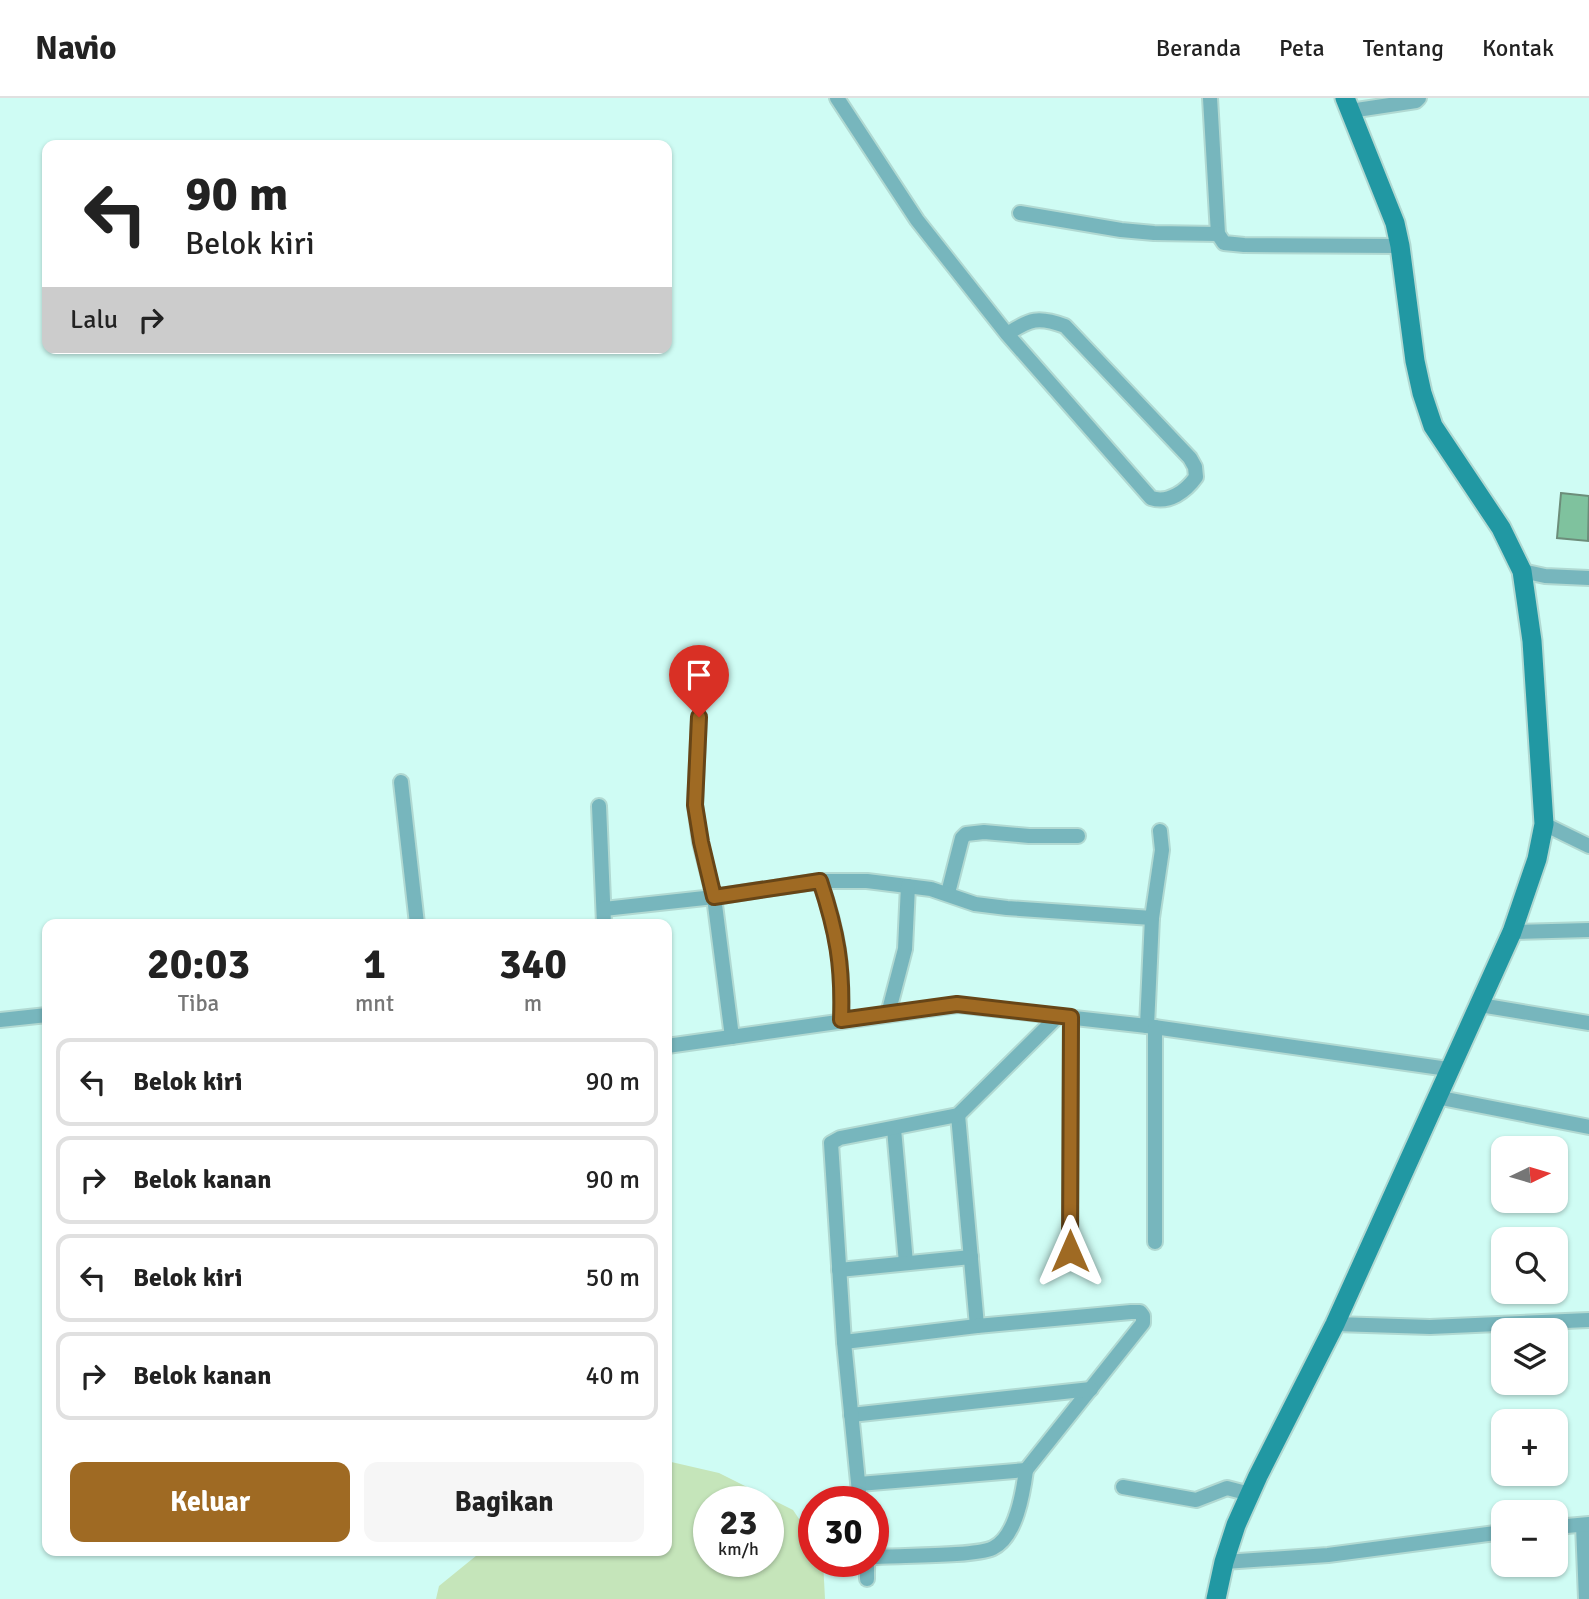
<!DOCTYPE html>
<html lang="id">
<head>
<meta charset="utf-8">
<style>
  body { margin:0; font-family:Signika,sans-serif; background:#f6f6f6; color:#222; height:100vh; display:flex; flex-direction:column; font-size:26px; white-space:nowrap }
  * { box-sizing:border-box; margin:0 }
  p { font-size:23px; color:#767676 }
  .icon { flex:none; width:38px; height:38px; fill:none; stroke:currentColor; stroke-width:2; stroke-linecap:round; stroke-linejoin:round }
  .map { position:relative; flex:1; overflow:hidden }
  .details { position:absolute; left:42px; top:821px; width:630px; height:637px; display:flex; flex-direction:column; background:#fff; border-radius:14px; box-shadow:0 2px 5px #0004 }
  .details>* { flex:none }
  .guide { position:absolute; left:42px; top:42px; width:630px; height:214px; border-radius:14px; box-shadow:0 2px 5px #0004; background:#fff; color:#222; overflow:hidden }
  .needle { width:46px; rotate:85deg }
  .buttons { position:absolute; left:1491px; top:1038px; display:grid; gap:14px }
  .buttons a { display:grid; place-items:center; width:77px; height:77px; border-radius:14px; background:#fff; box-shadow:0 2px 5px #0004; font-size:35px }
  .speed { position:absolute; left:693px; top:1388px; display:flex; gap:14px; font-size:35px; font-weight:700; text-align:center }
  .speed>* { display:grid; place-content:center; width:91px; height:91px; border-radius:50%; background:#fff; box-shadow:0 2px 5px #0004; line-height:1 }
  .speed small { font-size:18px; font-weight:400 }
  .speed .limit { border:10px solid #d22; background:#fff; color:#111 }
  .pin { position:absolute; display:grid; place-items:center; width:60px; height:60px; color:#fff; margin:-72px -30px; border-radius:50% 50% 50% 0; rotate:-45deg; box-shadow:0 0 7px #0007 }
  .pin .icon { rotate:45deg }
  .me { position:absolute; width:77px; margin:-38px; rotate:0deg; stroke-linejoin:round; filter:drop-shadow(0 0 5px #0008) }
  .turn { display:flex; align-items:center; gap:24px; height:147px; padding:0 28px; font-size:32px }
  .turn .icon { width:91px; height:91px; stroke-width:2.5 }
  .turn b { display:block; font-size:49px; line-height:60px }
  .then { display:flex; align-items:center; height:66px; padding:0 28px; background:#0003; gap:14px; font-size:26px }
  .eta { display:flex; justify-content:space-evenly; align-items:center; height:119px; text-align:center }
  .eta b { font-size:42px; font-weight:700; line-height:49px }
  .button { display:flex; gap:14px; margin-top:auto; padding:14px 28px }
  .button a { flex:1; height:80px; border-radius:14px; background:#9f6a23; color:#fff; font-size:28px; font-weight:700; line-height:80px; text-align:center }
  .button a+a { background:#f6f6f6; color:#222 }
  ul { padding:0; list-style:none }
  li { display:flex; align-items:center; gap:21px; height:88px; margin:0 14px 10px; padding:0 14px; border:4px solid #e0e0e0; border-radius:14px }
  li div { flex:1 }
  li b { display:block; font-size:26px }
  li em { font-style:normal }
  header { display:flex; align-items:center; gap:42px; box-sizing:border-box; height:98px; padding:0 35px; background:#fff; border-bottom:2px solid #e0e0e0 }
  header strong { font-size:33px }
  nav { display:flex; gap:38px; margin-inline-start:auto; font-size:24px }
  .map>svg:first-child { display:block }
  .green { fill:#c5e5ba; fill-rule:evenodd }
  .building { fill:#7fc29e; stroke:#6c8d7a; stroke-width:2 }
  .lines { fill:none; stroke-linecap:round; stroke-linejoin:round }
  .street-casing { stroke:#b1d9d2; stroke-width:18 }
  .secondary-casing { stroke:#b1d9d2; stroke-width:23 }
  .street { stroke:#77b6bd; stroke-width:14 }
  .secondary { stroke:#2198a3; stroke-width:19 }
  .route-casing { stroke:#674517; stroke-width:18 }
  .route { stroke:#9f6a23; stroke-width:12 }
</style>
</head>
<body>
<header>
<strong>Navio</strong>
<nav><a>Beranda</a><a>Peta</a><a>Tentang</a><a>Kontak</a></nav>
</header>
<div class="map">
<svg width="1589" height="1501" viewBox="0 0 1589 1501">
  <rect width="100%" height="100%" fill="#cffcf4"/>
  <path class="green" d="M667,1363L719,1375L793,1412L814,1443V1463H823L825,1501H436L439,1488L482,1453L667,1452ZM709,1404H768V1463H709Z"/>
  <path class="building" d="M1561,395L1589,398L1588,443L1557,440Z"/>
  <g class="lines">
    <g class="street-casing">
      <g id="street">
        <path d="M837,0L917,122L1007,236L1151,400C1169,406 1186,393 1196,379L1195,369L1190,360L1065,228C1038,218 1030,221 1007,236"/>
        <path d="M1210,0L1218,136L1224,145L1244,147L1400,148"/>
        <path d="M1350,13L1416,3L1419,0"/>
        <path d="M1020,115L1121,132L1154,135L1218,136"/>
        <path d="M1522,473L1545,478L1589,480"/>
        <path d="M699,619L695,707L700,744L714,799L732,939"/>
        <path d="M401,684L417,826"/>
        <path d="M599,708L604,826"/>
        <path d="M1544,726L1589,748"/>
        <path d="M820,783C838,834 843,868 841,922"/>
        <path d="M948,795L962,740L966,736L984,734L1029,738H1078"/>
        <path d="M604,811L714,799L820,783H867L931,791L975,806L1007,810L1152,820"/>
        <path d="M1512,834L1589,832"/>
        <path d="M1480,907L1589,925"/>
        <path d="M888,916L905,851L908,788"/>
        <path d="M0,922L47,917"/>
        <path d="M1147,928L1152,820L1162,752L1160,733"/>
        <path d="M667,948L958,907L1147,928L1448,971"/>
        <path d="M1436,999L1589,1029"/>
        <path d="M958,1017L977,1228"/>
        <path d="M894,1031L906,1165"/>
        <path d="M1155,1144V929"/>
        <path d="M1070,1153L1071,919"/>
        <path d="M839,1172L971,1159"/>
        <path d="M1335,1226L1430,1229L1589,1222"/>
        <path d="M844,1244L977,1228L1131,1214H1140L1143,1218V1225L1026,1372L859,1386"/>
        <path d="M851,1317L1091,1291"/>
        <path d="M1123,1389L1196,1402L1227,1390L1250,1396"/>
        <path d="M860,1404L844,1244L831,1045L840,1040L958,1017L1058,918"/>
        <path d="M1583,1427L1586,1501"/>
        <path d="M1556,1429L1589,1426"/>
        <path d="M873,1459C898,1457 974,1459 993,1450C1016,1439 1023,1395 1026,1372"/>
        <path d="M1224,1464L1328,1457L1503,1434"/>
        <path d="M867,1481V1463"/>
      </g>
    </g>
    <g class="secondary-casing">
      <path id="secondary" d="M1216,1501L1224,1464L1236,1427L1258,1378L1335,1226L1512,834L1537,761L1544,726L1532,543L1522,473L1501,430L1433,328L1422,295L1415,263L1400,148L1395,125L1345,0"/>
    </g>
    <use href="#street" class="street"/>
    <use href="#secondary" class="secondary"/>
  </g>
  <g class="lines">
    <g class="route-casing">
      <path id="route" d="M699,619L695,707L701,744L714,799L820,783C837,834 843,868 841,922L957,906L1071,919L1070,1153"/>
    </g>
    <use href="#route" class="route"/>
  </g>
</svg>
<div class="buttons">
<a><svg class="needle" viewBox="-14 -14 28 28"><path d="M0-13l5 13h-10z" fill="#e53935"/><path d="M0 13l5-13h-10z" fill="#767676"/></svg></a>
<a><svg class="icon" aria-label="search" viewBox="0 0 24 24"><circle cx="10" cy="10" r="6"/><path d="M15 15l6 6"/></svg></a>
<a><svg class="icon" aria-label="layers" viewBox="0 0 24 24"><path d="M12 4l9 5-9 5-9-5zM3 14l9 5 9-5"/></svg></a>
<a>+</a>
<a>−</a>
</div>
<div class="speed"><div>23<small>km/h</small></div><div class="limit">30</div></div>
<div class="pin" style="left:699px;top:619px;background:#d93025"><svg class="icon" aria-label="arrive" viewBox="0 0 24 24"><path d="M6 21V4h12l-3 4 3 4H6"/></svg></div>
<svg class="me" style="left:1070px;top:1153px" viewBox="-20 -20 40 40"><path d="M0-17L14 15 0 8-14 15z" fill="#9f6a23" stroke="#fff" stroke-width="4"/></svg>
<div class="guide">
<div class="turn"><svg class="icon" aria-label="left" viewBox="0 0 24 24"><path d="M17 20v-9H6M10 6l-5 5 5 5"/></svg><div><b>90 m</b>Belok kiri</div></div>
<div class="then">Lalu<svg class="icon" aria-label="right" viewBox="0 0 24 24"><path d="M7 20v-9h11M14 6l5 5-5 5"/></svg></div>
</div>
<section class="details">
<div class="eta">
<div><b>20:03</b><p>Tiba</p></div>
<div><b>1</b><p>mnt</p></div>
<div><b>340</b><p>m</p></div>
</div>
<ul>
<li><svg class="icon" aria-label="left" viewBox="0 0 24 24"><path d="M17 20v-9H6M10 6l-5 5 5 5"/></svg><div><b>Belok kiri</b></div><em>90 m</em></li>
<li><svg class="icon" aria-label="right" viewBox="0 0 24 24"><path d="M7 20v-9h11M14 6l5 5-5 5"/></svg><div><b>Belok kanan</b></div><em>90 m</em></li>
<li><svg class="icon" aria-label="left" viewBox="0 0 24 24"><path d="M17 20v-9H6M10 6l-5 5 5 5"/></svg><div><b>Belok kiri</b></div><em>50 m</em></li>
<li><svg class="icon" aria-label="right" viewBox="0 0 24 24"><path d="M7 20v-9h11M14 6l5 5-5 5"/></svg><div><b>Belok kanan</b></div><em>40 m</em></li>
</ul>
<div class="button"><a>Keluar</a><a>Bagikan</a></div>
</section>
</div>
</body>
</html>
